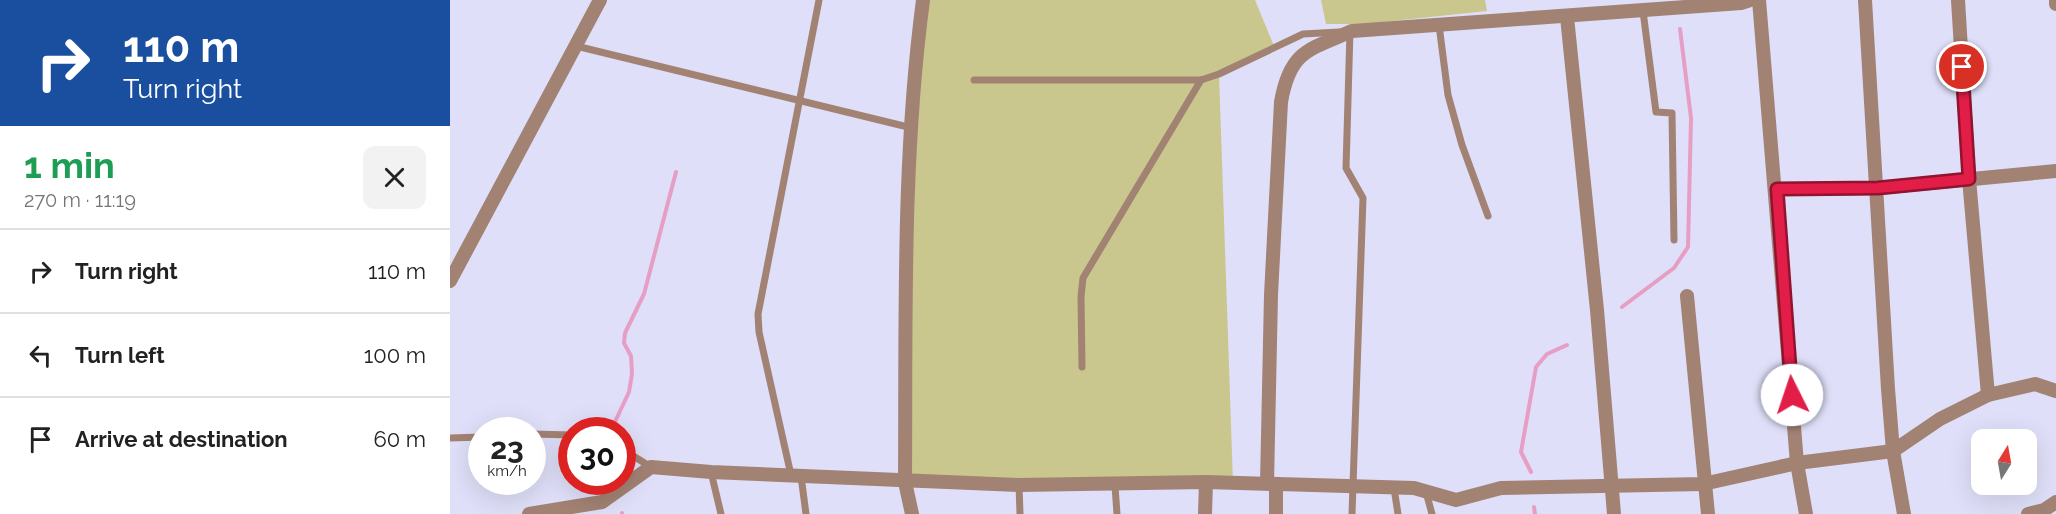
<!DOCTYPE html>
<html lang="en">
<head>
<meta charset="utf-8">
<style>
  body { margin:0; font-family:Raleway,sans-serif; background:#f2f2f2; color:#222; height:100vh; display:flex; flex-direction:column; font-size:22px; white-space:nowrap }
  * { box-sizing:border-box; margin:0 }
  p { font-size:20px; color:#767676 }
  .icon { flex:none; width:33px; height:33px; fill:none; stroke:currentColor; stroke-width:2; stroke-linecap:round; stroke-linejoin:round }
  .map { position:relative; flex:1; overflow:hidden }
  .panel { display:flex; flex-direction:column; background:#fff; width:450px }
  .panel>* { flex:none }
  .hud { background:#1a4fa0; color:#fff; overflow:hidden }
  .needle { width:39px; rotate:11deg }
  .buttons { position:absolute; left:1521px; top:429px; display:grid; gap:12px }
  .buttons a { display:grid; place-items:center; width:66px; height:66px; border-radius:12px; background:#fff; box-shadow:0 6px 24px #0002; font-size:30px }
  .speed { position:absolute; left:18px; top:417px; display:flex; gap:12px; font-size:30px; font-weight:700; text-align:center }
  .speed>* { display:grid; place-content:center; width:78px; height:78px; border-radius:50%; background:#fff; box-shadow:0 6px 24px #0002; line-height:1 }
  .speed small { font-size:15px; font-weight:400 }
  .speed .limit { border:9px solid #d22; background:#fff; color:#111 }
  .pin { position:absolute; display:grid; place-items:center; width:51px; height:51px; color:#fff; margin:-26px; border:3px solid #fff; border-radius:50%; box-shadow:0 2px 6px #0007 }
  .me { position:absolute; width:66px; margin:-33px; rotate:356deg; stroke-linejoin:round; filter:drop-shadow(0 0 4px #0008) }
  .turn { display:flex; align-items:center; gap:21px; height:126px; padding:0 24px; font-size:27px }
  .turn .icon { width:78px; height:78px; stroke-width:2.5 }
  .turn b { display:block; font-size:42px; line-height:51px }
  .round { display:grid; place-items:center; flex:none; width:63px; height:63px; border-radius:12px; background:#f2f2f2 }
  .overview { display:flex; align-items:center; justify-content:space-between; height:102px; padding:0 24px }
  h1 { font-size:36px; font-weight:700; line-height:45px; color:#1e9e55 }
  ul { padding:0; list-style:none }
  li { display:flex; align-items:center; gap:18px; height:84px; padding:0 24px; border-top:2px solid #e0e0e0 }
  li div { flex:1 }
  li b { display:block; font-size:22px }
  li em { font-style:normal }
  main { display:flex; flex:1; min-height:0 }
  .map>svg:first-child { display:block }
  .green { fill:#c9c78d }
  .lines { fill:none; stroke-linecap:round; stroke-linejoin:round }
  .stream { stroke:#e79ec5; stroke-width:4 }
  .service { stroke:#a28273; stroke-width:7 }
  .minor { stroke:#a28273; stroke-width:14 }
  .route-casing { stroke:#92132f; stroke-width:15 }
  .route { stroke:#e11d48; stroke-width:10 }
</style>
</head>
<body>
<main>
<section class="panel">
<div class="hud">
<div class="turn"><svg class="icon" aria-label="right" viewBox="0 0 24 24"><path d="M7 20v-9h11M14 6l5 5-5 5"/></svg><div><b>110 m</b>Turn right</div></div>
</div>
<div class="overview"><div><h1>1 min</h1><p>270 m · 11:19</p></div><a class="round"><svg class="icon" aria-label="close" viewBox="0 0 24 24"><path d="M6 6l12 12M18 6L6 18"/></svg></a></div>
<ul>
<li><svg class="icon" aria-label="right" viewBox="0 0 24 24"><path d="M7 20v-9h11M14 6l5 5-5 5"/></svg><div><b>Turn right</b></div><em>110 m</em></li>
<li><svg class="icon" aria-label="left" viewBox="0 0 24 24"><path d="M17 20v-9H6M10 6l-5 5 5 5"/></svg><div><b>Turn left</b></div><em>100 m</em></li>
<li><svg class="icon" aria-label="arrive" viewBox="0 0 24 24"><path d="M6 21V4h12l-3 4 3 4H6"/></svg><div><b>Arrive at destination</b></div><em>60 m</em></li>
</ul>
</section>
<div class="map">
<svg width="1606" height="514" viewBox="0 0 1606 514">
  <rect width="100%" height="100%" fill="#dfdff9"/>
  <g class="green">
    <path d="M473,0H805L824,46L769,74L783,483L455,482L456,226Z"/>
    <path d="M871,0H1035L1037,11L914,24H876Z"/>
  </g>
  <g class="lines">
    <g class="stream">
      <path d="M1172,307L1224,268L1238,247L1241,118L1230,29"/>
      <path d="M163,426L179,392L182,374L181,356L174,343L175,333L194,294L226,172"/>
      <path d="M1081,472L1071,452L1086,367L1097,354L1117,345"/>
      <path d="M1084,507L1085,514"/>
      <path d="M172,513V514"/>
    </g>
    <g class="service">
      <path d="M1193,11L1206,112L1222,113L1224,240"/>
      <path d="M989,25L998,95L1012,145L1038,216"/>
      <path d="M900,31L896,168L913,198L902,514"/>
      <path d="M126,46L462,128"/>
      <path d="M524,80H751L769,74L853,34L889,32"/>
      <path d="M632,367L631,297L633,278L751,80"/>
      <path d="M82,434L122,435"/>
      <path d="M0,438L32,437"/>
      <path d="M172,449L201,467"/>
      <path d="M261,472L271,514"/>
      <path d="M341,475L309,332L308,314L369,0"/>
      <path d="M351,476L356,514"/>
      <path d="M569,485L570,514"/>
      <path d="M665,486L667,514"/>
      <path d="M944,488L948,514"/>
      <path d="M976,492L982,514"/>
    </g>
    <g class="minor">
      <path d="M1309,0L1347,463L1356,514"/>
      <path d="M1415,0L1438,389L1443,451L1454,514"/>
      <path d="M1508,0L1519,179L1538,395"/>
      <path d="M1606,0V4"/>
      <path d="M1117,17L1147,310L1164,514"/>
      <path d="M1327,189L1428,188L1606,171"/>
      <path d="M0,281L150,0"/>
      <path d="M1237,296L1258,514"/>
      <path d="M817,483L821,295L831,102C840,51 858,50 902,31L1291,3L1300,0"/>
      <path d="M79,514L152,502L201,467L261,472L569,485L756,482L964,488L1006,500L1051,488L1253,484L1347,463L1443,451L1490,419L1538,395L1585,384L1606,391"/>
      <path d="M462,514L455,482C456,321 452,159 473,0"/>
      <path d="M755,514L756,482"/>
      <path d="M826,514V484"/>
      <path d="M1578,514L1594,510L1606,502"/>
    </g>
  </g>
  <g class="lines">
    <g class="route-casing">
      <path id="route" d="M1342,395L1327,189L1428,188L1519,179L1512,67"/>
    </g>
    <use href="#route" class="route"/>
  </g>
</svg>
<div class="buttons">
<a><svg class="needle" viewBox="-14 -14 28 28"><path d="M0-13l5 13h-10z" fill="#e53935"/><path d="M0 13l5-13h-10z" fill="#767676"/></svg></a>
</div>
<div class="speed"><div>23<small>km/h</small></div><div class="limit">30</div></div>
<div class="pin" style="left:1512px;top:67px;background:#d93025"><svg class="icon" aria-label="arrive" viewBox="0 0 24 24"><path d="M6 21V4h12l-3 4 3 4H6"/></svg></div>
<svg class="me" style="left:1342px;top:395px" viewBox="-20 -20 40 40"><circle r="19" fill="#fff"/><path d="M0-13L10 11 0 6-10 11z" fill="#e11d48"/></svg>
</div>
</main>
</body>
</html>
